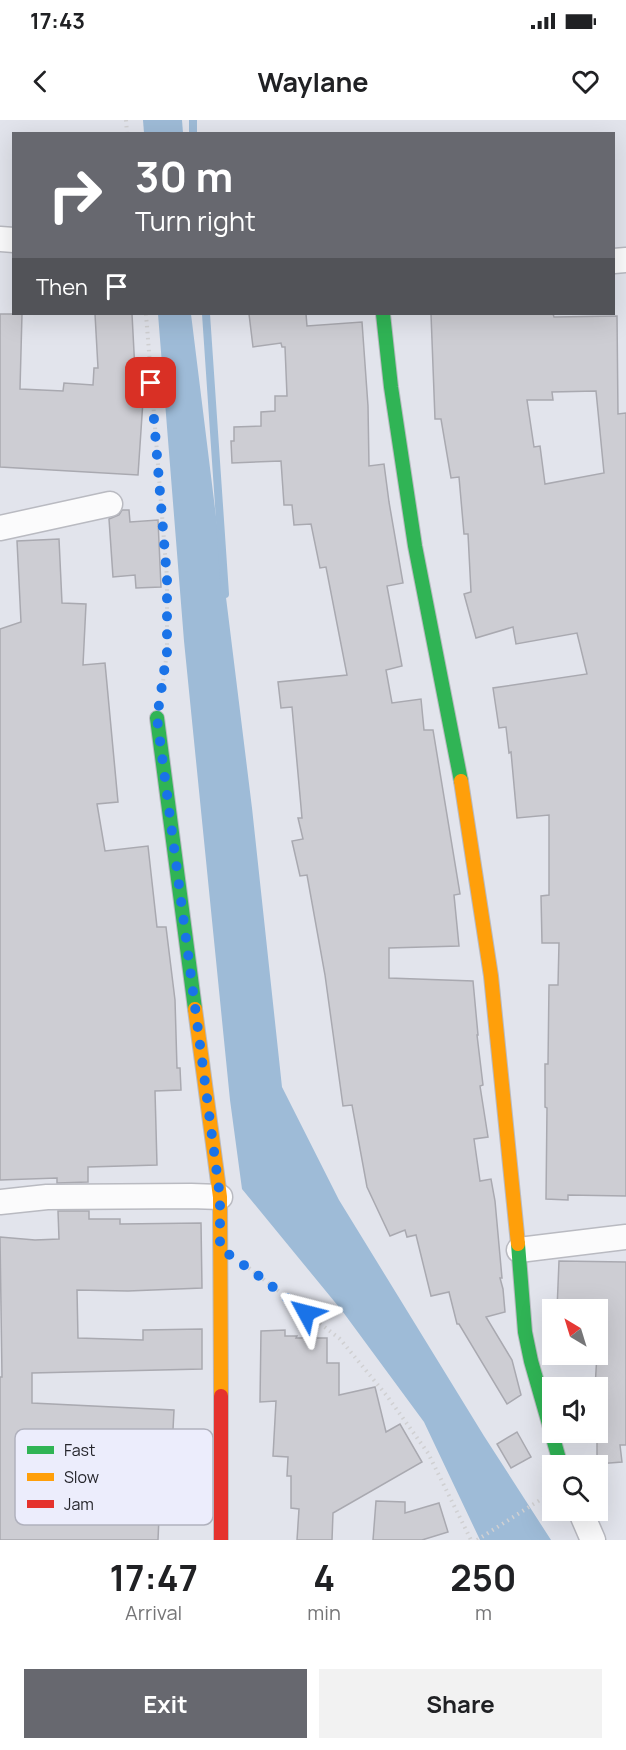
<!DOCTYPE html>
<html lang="en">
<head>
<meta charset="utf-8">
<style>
  body { margin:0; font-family:Manrope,sans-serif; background:#f2f2f2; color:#202124; height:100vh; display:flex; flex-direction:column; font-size:22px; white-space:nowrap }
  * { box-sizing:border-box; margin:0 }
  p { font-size:20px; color:#757577 }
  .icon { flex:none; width:33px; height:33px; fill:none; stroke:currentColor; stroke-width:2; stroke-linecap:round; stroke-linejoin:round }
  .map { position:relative; height:1420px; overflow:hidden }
  .side { display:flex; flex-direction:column; background:#fff; flex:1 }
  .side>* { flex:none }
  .guide { position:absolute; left:12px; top:12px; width:603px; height:183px; border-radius:0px; box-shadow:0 6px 24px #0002; background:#67686f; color:#fff; overflow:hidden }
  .needle { width:39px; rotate:322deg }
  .fabs { position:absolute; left:542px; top:1179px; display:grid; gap:12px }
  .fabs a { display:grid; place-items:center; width:66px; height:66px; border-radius:0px; background:#fff; box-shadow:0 6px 24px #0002; font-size:30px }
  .pin { position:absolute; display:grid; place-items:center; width:51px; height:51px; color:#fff; margin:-26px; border-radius:12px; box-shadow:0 3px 9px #0006 }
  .me { position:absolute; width:66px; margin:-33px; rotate:308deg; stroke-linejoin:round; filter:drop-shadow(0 0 4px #0008) }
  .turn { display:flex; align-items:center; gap:21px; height:126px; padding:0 24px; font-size:27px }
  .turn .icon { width:78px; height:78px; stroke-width:2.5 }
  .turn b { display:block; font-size:42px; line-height:51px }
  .then { display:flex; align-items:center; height:57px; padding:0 24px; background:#0003; gap:12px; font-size:22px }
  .eta { display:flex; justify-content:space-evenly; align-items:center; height:102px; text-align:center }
  .eta b { font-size:36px; font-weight:700; line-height:42px }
  .button { display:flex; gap:12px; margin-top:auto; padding:12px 24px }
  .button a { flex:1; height:69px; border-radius:0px; background:#67686f; color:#fff; font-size:24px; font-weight:700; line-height:69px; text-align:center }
  .button a+a { background:#f2f2f2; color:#202124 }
  .status { display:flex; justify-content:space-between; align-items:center; height:42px; padding:0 30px; background:#fff; direction:ltr }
  .status svg { height:16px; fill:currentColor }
  header { display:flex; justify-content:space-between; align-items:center; height:78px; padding:0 24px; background:#fff; font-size:27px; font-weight:700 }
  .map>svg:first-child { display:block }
  .water { fill:#9ebbd7 }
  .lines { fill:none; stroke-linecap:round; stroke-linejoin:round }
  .stream { stroke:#9ebbd7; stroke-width:8 }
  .building { fill:#cdcdd3; stroke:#a9a9b0; stroke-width:1.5; fill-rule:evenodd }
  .street-casing { stroke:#b9bac1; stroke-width:27 }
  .fast-casing { stroke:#b9bac1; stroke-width:16 }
  .slow-casing { stroke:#b9bac1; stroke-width:16 }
  .jam-casing { stroke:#b9bac1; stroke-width:16 }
  .path { stroke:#d0d0d2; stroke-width:4; stroke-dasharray:1.5 4.5; stroke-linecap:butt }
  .street { stroke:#fbfbfc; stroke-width:24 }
  .fast { stroke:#30b455; stroke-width:14 }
  .slow { stroke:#ff9f0a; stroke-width:14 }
  .jam { stroke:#e5322d; stroke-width:14 }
  .route { stroke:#1a73e8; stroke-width:10; stroke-dasharray:0 18 }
  .key { fill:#ecedfc; stroke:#b0b1bd; stroke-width:1.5 }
  .key-label { font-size:16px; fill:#25252b }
</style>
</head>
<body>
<div class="status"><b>17:43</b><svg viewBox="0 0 49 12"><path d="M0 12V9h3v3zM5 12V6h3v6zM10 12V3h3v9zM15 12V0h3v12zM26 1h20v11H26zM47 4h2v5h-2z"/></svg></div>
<header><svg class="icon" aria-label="back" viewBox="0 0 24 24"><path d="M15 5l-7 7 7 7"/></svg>Waylane<svg class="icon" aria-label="heart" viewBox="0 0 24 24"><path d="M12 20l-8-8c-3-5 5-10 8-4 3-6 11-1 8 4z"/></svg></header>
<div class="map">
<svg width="626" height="1420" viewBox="0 0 626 1420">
  <rect width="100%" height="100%" fill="#e2e4ec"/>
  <g class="water">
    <path d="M143,0H182L183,13H144Z"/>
    <path d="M158,194H191L252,688L282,967L339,1080L484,1316L551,1420H480L424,1302L343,1192L242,1069L230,980L184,521Z"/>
  </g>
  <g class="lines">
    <g class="stream">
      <path d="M193,0V14"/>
      <path d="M206,194L225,474"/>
    </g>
  </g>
  <g class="building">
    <path d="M0,194H22L20,269L63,271L64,263L93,265L94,248H98L95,194H132L135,251H145L138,355L0,347Z"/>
    <path d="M249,194H306L307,206L362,202L368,286L369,346L384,344L389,382L403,463L387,466L402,546L386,550L392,583L421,579L424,610H433L460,774L454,775L459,826L389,828V858L473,861L478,915H477L483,965L480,966L488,1017L474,1019L480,1061L491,1059L495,1081L502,1158H500L503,1169L505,1192L486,1197L512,1240L521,1275L507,1284L459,1204H457L449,1172L431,1176L416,1115L407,1117L405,1110L390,1116L367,1067L352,985L343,986L325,855L307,755L300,756L292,721L303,719L298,698H302L292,587L281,588L278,562L347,555L326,447L320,448L311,404L294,405L292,385H284L281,341L232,343L231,321H234V307L261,306V292L275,291V276H287L285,227H282L281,223L253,227Z"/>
    <path d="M431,194H553L554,197L617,196L618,294L626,293V1076L568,1075V1080L546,1079L547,988L545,987V944H548L549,865H558L559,823H542L541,776L549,775V695L517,698L511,632L509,633L506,607L499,608L493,568L587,554L577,513L516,524L513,507L476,518L464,474L471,472L468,414H464L459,357L451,358L441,299H435ZM596,271L604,353L545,364L540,326L534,327L527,280H553L552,272Z"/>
    <path d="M122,390H129L130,402L158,400L161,467L136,468L135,455L113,457L109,399L119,395Z"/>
    <path d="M59,419L62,483L86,484L83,545L105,543L118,682L97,684L105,731L148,726L157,807H166L175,880L177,948H180L181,970L155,971L157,1045L88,1047V1062L57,1063V1058L0,1060V509L21,502L17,421Z"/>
    <path d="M58,1091H89V1099H120V1104L201,1103L202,1168L128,1171L77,1170L78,1218L143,1220V1210L202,1209V1249L32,1253V1283L174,1290L172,1329L192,1330L191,1352L126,1351V1392H140V1396L159,1397L158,1420H0V1257H2L0,1117L35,1120L59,1119Z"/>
    <path d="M559,1141L626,1142V1325H620L622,1342L597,1344V1268H595L597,1234V1190H557Z"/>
    <path d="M285,1210V1216H297L296,1218H327V1243H339V1275L375,1267L386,1312L400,1304L422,1342L333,1393L332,1420H297L299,1389L291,1388V1356H287L288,1337L273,1336L276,1281L260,1282L261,1211Z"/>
    <path d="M517,1312L531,1337L511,1348L497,1324Z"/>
    <path d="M376,1381L405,1382V1393L439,1383L448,1412L422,1420H373Z"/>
  </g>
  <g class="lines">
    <g class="street-casing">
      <g id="street">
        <path d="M0,119L14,120"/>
        <path d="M614,141L626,140"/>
        <path d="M0,408L110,384"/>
        <path d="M0,1082L47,1077L191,1076L220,1077"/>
        <path d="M519,1130L626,1117"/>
        <path d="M580,1390L593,1420"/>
      </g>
    </g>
    <g class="fast-casing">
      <g id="fast">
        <path d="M383,194L391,267L415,426L461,661"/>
        <path d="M157,598L195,889"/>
        <path d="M518,1124L525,1212L531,1241L561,1346"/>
      </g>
    </g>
    <g class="slow-casing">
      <g id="slow">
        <path d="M461,661L491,856L518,1124"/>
        <path d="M195,889L220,1077L221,1276"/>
      </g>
    </g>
    <g class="jam-casing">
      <path id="jam" d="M221,1276V1420"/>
    </g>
    <g class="path">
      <path d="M126,0L127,14"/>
      <path d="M146,194L167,458V532L162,569"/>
      <path d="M249,1148L340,1219L387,1276L428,1333L471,1420"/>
      <path d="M477,1420L551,1373"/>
    </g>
    <use href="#street" class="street"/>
    <use href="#fast" class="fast"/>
    <use href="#slow" class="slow"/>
    <use href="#jam" class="jam"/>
  </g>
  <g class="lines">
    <path class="route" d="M151,263L167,458V532L157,598L220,1077V1128L255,1153L306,1193"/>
  </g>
  <rect x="15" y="1309" width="198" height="96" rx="9" class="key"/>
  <rect x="27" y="1326" width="27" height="8" fill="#30b455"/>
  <rect x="27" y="1353" width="27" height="8" fill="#ff9f0a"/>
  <rect x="27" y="1380" width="27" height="8" fill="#e5322d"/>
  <g class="key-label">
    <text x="64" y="1336">Fast</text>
    <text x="64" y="1363">Slow</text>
    <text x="64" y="1390">Jam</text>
  </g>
</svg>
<div class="fabs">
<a><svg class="needle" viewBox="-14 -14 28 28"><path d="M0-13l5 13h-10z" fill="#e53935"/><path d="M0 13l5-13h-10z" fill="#757577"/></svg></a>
<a><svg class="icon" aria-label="sound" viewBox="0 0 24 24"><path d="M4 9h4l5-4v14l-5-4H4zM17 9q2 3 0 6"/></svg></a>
<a><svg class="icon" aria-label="search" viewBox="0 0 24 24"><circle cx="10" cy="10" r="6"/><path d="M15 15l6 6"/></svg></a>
</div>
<div class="pin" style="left:151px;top:263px;background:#d93025"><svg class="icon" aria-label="arrive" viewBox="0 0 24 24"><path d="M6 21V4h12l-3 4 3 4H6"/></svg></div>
<svg class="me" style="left:306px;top:1193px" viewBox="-20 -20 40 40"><path d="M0-17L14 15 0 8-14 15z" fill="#1a73e8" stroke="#fff" stroke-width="4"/></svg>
<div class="guide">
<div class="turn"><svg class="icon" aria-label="right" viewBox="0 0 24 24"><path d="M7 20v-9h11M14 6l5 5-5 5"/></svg><div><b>30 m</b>Turn right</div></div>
<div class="then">Then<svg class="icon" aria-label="arrive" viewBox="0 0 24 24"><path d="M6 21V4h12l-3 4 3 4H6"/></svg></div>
</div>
</div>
<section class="side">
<div class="eta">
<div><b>17:47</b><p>Arrival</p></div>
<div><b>4</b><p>min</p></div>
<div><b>250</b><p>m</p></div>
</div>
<div class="button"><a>Exit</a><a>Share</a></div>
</section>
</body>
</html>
